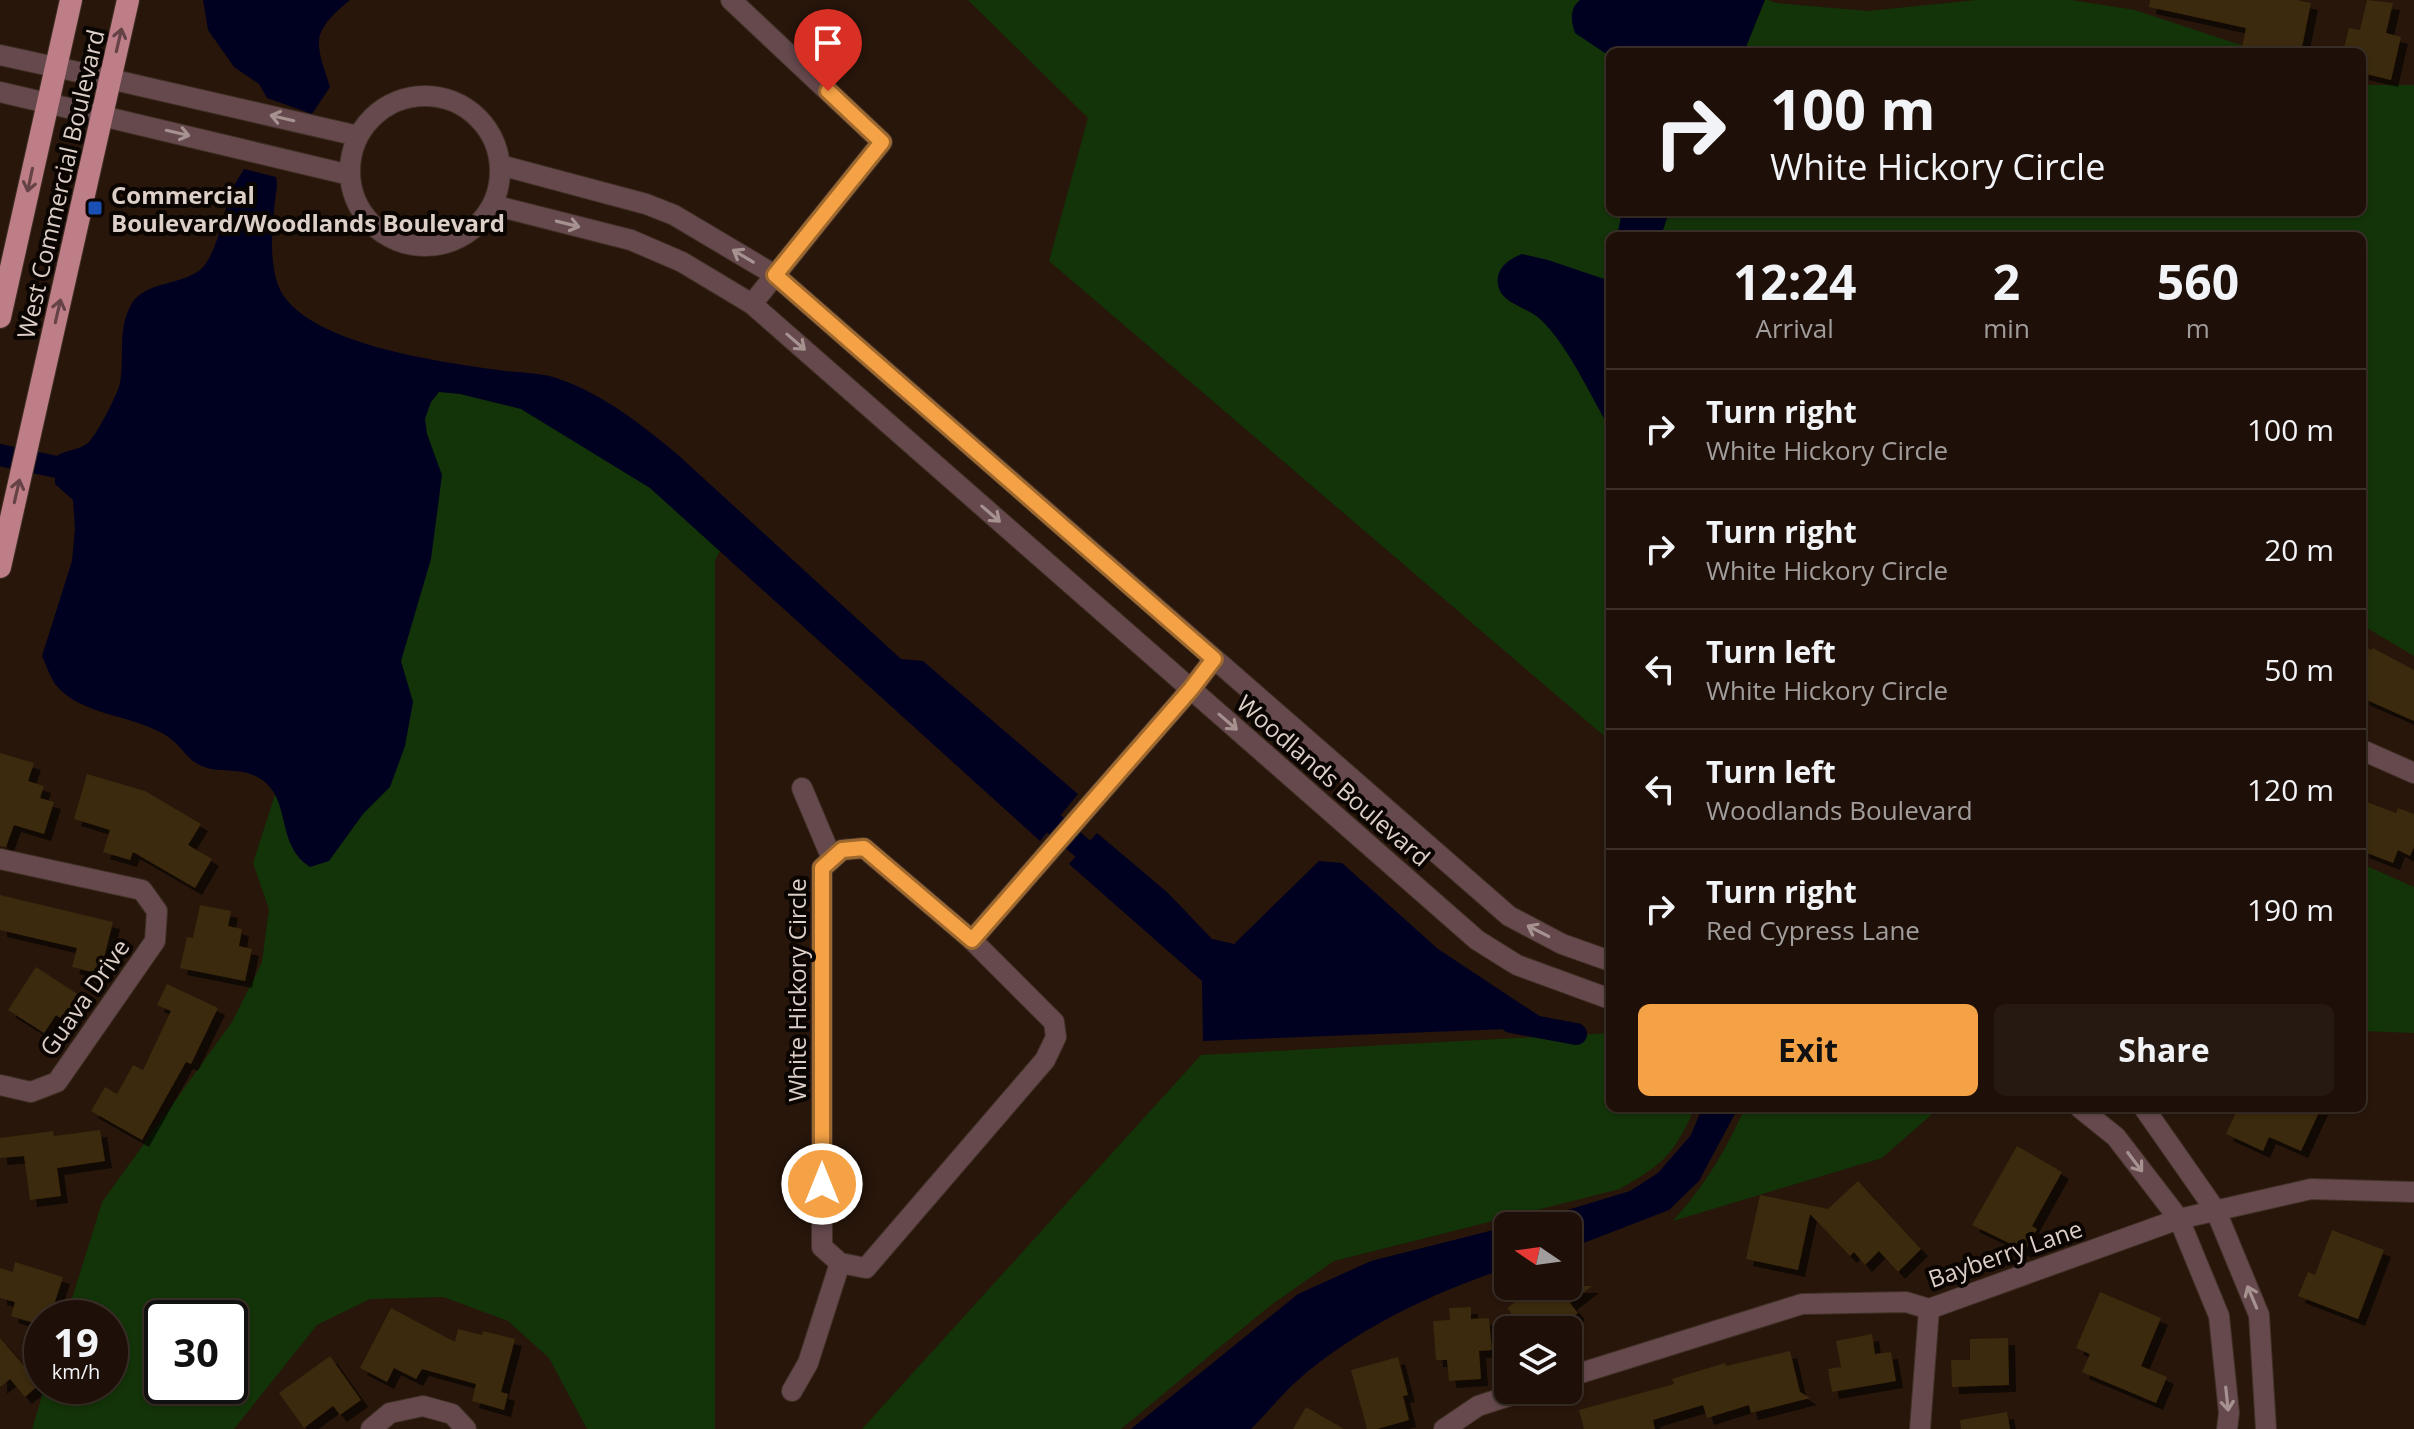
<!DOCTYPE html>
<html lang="en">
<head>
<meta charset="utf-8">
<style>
  body { margin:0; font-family:"Open Sans",sans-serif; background:#261912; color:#f1f3f6; height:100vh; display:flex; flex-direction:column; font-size:30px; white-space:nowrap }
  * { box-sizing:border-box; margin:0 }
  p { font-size:26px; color:#a19d9c }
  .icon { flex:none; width:44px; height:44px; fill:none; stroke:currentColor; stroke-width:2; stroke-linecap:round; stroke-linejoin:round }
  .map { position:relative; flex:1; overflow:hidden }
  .panel { position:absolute; left:1606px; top:232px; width:760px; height:880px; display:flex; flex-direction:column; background:#1e1008; border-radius:12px; box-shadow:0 2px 6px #0004,0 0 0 2px #3c3029 }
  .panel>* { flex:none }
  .banner { position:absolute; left:1606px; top:48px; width:760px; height:168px; border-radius:12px; box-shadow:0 2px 6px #0004,0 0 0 2px #3c3029; background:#1e1008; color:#f1f3f6; overflow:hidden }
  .needle { width:52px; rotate:283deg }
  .fabs { position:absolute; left:1494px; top:1212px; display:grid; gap:16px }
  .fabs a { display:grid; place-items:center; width:88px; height:88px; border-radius:12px; background:#1e1008; box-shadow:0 2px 6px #0004,0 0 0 2px #3c3029; font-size:40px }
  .speed { position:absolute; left:24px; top:1300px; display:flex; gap:16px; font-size:40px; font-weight:700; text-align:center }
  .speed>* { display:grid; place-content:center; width:104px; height:104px; border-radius:50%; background:#1e1008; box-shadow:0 2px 6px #0004,0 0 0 2px #3c3029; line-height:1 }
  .speed small { font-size:20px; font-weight:400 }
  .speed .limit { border:4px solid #111; border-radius:12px; background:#fff; color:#111 }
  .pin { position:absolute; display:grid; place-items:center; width:68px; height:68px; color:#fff; margin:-82px -34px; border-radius:50% 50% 50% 0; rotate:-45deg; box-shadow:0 0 8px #0007 }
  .pin .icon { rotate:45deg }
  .me { position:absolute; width:88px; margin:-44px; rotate:0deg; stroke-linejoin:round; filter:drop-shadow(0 0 6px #0008) }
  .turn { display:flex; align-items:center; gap:28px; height:168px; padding:0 32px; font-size:36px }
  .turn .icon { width:104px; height:104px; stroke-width:2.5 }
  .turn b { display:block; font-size:56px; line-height:68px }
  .eta { display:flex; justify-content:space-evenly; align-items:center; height:136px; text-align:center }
  .eta b { font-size:48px; font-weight:700; line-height:56px }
  .action { display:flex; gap:16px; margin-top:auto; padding:16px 32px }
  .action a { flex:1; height:92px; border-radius:12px; background:#f5a246; color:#111; font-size:32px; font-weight:700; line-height:92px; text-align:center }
  .action a+a { background:#261912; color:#f1f3f6 }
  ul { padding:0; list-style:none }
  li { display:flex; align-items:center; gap:24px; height:120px; padding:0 32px; border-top:2px solid #3c3029 }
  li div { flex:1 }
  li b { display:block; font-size:30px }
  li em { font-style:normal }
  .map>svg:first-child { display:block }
  .green { fill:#133308; fill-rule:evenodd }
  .water { fill:#000021 }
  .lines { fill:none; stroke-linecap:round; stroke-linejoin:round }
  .canal { stroke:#000021; stroke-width:22 }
  .building { fill:#3b290b; filter:url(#shadow) }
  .minor-casing { stroke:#413025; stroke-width:22 }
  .tertiary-casing { stroke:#413025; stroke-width:22 }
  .trunk-casing { stroke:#413025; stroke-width:24 }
  .minor { stroke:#65494d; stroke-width:20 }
  .tertiary { stroke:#65494d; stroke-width:20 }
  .trunk { stroke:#be7e88; stroke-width:22 }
  .oneway { stroke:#644245 }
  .oneway2 { stroke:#a69390 }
  .route-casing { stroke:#9f692e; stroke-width:20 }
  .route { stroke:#f5a246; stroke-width:14 }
  .transit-dot { fill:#1a4fb4; stroke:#0b0502; stroke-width:3 }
  .labels { text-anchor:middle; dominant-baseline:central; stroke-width:8; stroke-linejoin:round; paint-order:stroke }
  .street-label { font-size:24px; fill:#dccfc7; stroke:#0b0502 }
  .poi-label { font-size:24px; font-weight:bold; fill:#dccfc7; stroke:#0b0502; text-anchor:start }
</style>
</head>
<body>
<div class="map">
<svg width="2414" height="1429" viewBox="0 0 2414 1429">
  <defs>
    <filter id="shadow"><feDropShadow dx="7" dy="7" stdDeviation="0" flood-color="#0009"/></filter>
  </defs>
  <rect width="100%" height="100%" fill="#28160b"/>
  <g class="green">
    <path d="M968,0H1768L1776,3L1868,11L1976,0H2071L2135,10L2262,52H1610V212H2362V85H2414V656L2362,625V236H1610V741L1049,261L1088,118Z"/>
    <path d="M408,380L512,385L727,539L715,560V1429H587L549,1358L508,1321L443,1297L370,1299L317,1325L234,1429H32L45,1386H110V1318H66L102,1202L232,1022L262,962L269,909L253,863ZM162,1318H230V1386H162Z"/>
    <path d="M2362,864L2414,887V1033L2362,1031Z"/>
    <path d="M1610,1033V1108H1695C1673,1155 1665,1163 1620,1189L1334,1261L1271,1305L1121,1429H862L1201,1055Z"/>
    <path d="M1745,1108H1939L1882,1158L1673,1221C1705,1185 1725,1152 1745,1108Z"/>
  </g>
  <g class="water">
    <path d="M203,0H350C310,33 315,41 330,87L312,114L267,98L259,84L234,67L208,30Z"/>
    <path d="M1580,0H1765L1744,52L1610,53H1605L1575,33C1571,21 1569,9 1580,0Z"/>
    <path d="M244,169L276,177C278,185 276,192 275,201C272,227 269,260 278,285C300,344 443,362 498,370C517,373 541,372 559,379C603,394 642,425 677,454L901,659L923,661L1078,794L1040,841L650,488L521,409L460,394L439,392L431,402L425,419L427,434L442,475L431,559L401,661L413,702L405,746L390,787L363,814L329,861L310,867C277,846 290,804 266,783C244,764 222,775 202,766C188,761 181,746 170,738C136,714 81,717 55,684C50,676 46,665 42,656L72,561L75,529L73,500L55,484V458C64,449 78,451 88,443C97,434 117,396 120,383C125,356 117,331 131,305C144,281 180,286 200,270C217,256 224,211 232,190C235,183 240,176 244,169Z"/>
    <path d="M1622,212H1669L1661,236H1617Z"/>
    <path d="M1522,254L1548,260L1607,280L1610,271V429C1591,396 1567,344 1540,319C1530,309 1506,304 1500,291C1492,272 1506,260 1522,254Z"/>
    <path d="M1097,833L1168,893L1212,939L1234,944L1319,861L1342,863L1438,949L1556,1027L1203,1041L1202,981L1069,864Z"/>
    <path d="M1702,1108H1738L1699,1181L1669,1210L1568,1249V1226H1508V1268C1436,1291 1355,1329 1298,1380C1281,1395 1267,1413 1251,1429H1131L1298,1294L1371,1261L1541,1218L1630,1191L1658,1173L1691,1135Z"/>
  </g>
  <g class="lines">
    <g class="canal">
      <path d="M0,455L85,473"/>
      <path d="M1032,805L1103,866"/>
      <path d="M1511,1022L1576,1034"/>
    </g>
  </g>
  <g class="building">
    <path d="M2150,0H2297L2311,3L2301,52H2266L2242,47L2246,28L2149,7Z"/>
    <path d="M2367,0L2393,3L2386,33L2401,37L2391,80L2362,73V52H2343L2349,28L2360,30Z"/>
    <path d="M2362,646L2371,650L2373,648L2414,670V721L2362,698Z"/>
    <path d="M0,753L34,763L28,781L44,786L40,798L54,802L44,834L14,825L6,847L0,846Z"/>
    <path d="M87,774L145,791L201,824L188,845L212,859L195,888L133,852L130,860L103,852L110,830L74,819Z"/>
    <path d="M2362,800L2396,813L2398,808L2414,814V847L2410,856L2398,850L2393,863L2362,851Z"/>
    <path d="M0,895L113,922L100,974L72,967L77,948L0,930Z"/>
    <path d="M200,905L231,911L228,926L242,929L239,946L252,949L245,981L180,968L187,937L193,938Z"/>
    <path d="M36,967L82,997L66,1022L56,1015L44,1033L8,1010Z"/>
    <path d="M167,984L218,1008L191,1064L186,1062L142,1140L91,1111L105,1087L117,1094L133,1065L143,1070L171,1011L157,1005Z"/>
    <path d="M2238,1108H2321L2301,1151L2269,1137L2263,1151L2226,1134Z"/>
    <path d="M100,1130L105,1161L57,1168L61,1196L30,1200L24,1156L0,1158V1138L53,1131L54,1136Z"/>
    <path d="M2017,1146L2062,1172L2032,1226L2037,1229L2025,1251L1972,1225Z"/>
    <path d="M1858,1181L1921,1249L1898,1272L1879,1251L1865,1265L1854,1252L1850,1256L1810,1214L1798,1270L1746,1259L1760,1195L1828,1209Z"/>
    <path d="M2332,1230L2384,1250L2358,1319L2298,1296L2308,1272L2315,1275Z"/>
    <path d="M15,1262L63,1277L51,1314L41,1311L37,1324L11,1316L15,1302L0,1298V1268L13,1272Z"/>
    <path d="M1536,1286H1592L1570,1303L1578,1313L1565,1323L1570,1330H1524L1507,1308Z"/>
    <path d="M2100,1292L2161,1318L2141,1366L2167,1377L2156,1403L2082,1372L2090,1354L2076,1348Z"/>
    <path d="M1471,1307V1319L1489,1318L1492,1350L1479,1351L1481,1379L1449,1381L1447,1360H1436L1433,1321L1450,1320L1449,1308Z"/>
    <path d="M391,1308L455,1342L458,1329L482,1335L483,1331L515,1339L501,1392L508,1394L504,1410L472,1401L476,1384L422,1369L416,1379L394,1368L387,1382L360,1368Z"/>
    <path d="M1872,1334L1875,1354L1891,1352L1896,1381L1832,1392L1828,1369L1841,1367L1836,1341Z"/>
    <path d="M0,1338L40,1384L25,1397L10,1379L0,1387Z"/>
    <path d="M2008,1338L2009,1385L1952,1387L1951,1360H1970V1339Z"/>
    <path d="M1790,1351L1800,1392L1810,1398L1751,1413L1749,1405L1707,1418L1703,1405L1653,1420L1655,1429H1584L1579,1410L1674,1384L1672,1379L1725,1363L1726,1366Z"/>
    <path d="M330,1356L361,1400L340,1415L333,1406L304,1428L279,1393Z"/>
    <path d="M1398,1357L1408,1395L1403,1396L1409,1420L1377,1429H1367L1351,1370Z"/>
    <path d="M1306,1407L1344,1429H1293Z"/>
    <path d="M2007,1412L2010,1429H1961L1960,1420Z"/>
  </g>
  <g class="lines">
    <g class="minor-casing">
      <g id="minor">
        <path d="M731,0L882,142L752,304"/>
        <path d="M110,79L358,136"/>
        <circle cx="425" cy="171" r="75"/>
        <path d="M102,116L350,175"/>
        <path d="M500,165L646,204L674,215L775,275L1509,916L1562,944L1610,961"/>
        <path d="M493,205L631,240L682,262L752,304L1477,940L1517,965L1610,999"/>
        <path d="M2362,750L2414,773"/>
        <path d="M802,788L832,859"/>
        <path d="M864,848L972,940L1054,1022L1056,1037L1045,1060L866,1268L840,1263L822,1247V868L842,850Z"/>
        <path d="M0,859L142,890L157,911L155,941L57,1082L31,1092L0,1085"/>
        <path d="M972,940L1191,689L1214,659"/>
        <path d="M2080,1108L2116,1137L2179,1219L2219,1316L2229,1413L2227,1429"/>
        <path d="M2144,1108L2216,1211L2259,1315L2266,1429"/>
        <path d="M1568,1377L1802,1304L1906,1302L1929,1309L2179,1219L2311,1189L2414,1192"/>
        <path d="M792,1391L808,1363L840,1263"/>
        <path d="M371,1429L390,1413L423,1406L452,1414L466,1429"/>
        <path d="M1444,1429L1478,1406L1527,1390"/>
        <path d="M1920,1429L1929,1309"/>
      </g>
    </g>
    <g class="tertiary-casing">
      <g id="tertiary">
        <path d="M0,55L110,79"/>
        <path d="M0,92L102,116"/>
      </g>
    </g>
    <g class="trunk-casing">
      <g id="trunk">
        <path d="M0,317L71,0"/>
        <path d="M0,567L128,0"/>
      </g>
    </g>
    <use href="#minor" class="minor"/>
    <use href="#tertiary" class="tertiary"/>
    <use href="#trunk" class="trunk"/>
  </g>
  <defs><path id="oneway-shaft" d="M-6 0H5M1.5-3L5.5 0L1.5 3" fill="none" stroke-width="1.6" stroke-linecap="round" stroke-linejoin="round" transform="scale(2)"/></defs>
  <g class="oneway">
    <use href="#oneway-shaft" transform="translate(119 40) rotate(-77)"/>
    <use href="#oneway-shaft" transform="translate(30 180) rotate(102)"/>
    <use href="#oneway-shaft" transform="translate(58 311) rotate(-77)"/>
    <use href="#oneway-shaft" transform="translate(17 491) rotate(-77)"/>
  </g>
  <g class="oneway2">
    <use href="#oneway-shaft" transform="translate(282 118) rotate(-167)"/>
    <use href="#oneway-shaft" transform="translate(178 133) rotate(13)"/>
    <use href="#oneway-shaft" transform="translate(568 224) rotate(14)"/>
    <use href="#oneway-shaft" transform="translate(743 256) rotate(-149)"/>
    <use href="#oneway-shaft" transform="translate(796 342) rotate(41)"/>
    <use href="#oneway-shaft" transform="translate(991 514) rotate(41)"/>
    <use href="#oneway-shaft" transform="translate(1228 722) rotate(41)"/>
    <use href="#oneway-shaft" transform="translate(1538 931) rotate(-153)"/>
    <use href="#oneway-shaft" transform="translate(2135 1162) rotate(53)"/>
    <use href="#oneway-shaft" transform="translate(2252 1297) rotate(-113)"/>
    <use href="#oneway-shaft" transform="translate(2227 1399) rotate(84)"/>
  </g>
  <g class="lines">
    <g class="route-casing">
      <path id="route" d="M822,1184V868L842,850L864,848L972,940L1191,689L1214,659L775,275L882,142L828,91"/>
    </g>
    <use href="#route" class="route"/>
  </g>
  <rect class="transit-dot" x="87" y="200" width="16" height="16" rx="4"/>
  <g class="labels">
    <g class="street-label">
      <text transform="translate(60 184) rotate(-77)">West Commercial Boulevard</text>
      <text transform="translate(1334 780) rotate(41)">Woodlands Boulevard</text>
      <text transform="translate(796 990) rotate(-90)">White Hickory Circle</text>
      <text transform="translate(84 997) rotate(-55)">Guava Drive</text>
      <text transform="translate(2005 1253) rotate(-19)">Bayberry Lane</text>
    </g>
    <g class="poi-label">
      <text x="111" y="194">Commercial<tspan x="111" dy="28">Boulevard/Woodlands Boulevard</tspan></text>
    </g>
  </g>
</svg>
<div class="fabs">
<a><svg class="needle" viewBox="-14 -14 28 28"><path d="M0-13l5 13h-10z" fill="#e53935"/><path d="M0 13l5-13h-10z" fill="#a19d9c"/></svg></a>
<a><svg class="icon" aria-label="layers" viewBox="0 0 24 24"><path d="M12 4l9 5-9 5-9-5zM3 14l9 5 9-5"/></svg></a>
</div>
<div class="speed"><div>19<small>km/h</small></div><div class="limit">30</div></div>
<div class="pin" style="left:828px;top:91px;background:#d93025"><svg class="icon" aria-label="arrive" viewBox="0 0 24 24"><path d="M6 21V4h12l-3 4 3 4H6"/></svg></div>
<svg class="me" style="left:822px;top:1184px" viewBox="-20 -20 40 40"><circle r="17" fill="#f5a246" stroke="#fff" stroke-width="3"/><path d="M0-11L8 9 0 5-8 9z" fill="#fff"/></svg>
<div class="banner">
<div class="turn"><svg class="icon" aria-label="right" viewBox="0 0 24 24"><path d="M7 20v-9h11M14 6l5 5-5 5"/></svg><div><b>100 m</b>White Hickory Circle</div></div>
</div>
<section class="panel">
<div class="eta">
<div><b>12:24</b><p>Arrival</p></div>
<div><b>2</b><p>min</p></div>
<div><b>560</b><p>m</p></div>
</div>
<ul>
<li><svg class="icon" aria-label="right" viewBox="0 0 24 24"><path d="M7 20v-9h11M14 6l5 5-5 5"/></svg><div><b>Turn right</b><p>White Hickory Circle</p></div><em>100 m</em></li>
<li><svg class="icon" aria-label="right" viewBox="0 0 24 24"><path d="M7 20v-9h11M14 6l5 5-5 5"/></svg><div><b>Turn right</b><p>White Hickory Circle</p></div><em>20 m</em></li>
<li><svg class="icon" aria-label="left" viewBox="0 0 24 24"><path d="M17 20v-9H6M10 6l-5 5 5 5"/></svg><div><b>Turn left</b><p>White Hickory Circle</p></div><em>50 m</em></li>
<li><svg class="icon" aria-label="left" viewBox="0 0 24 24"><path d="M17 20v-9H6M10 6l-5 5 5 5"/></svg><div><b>Turn left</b><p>Woodlands Boulevard</p></div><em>120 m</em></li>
<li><svg class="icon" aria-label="right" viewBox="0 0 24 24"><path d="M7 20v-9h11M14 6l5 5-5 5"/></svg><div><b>Turn right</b><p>Red Cypress Lane</p></div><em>190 m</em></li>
</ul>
<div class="action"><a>Exit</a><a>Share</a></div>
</section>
</div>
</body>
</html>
